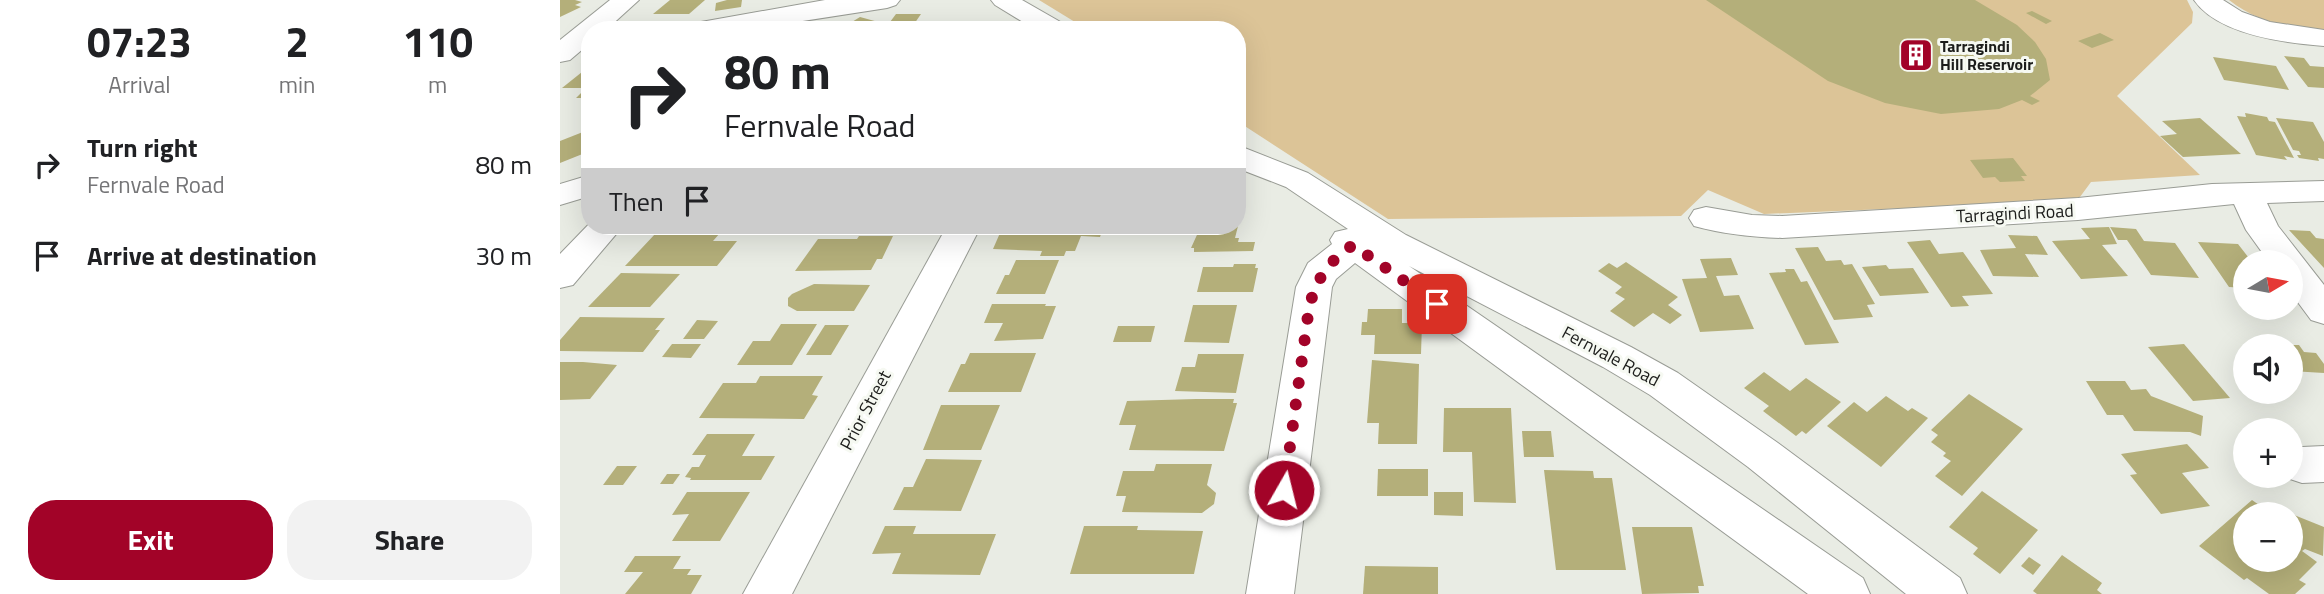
<!DOCTYPE html>
<html lang="en">
<head>
<meta charset="utf-8">
<style>
  body { margin:0; font-family:"Titillium Web",sans-serif; background:#f2f2f2; color:#202124; height:100vh; display:flex; flex-direction:column; font-size:26px; white-space:nowrap }
  * { box-sizing:border-box; margin:0 }
  p { font-size:23px; color:#757577 }
  .icon { flex:none; width:38px; height:38px; fill:none; stroke:currentColor; stroke-width:2; stroke-linecap:round; stroke-linejoin:round }
  .map { position:relative; flex:1; overflow:hidden }
  .details { display:flex; flex-direction:column; background:#fff; width:560px }
  .details>* { flex:none }
  .guide { position:absolute; left:21px; top:21px; width:665px; height:214px; border-radius:28px; box-shadow:0 7px 28px #0002; background:#fff; color:#202124; overflow:hidden }
  .needle { width:46px; rotate:80deg }
  .fabs { position:absolute; left:1673px; top:250px; display:grid; gap:14px }
  .fabs a { display:grid; place-items:center; width:70px; height:70px; border-radius:50%; background:#fff; box-shadow:0 7px 28px #0002; font-size:35px }
  .pin { position:absolute; display:grid; place-items:center; width:60px; height:60px; color:#fff; margin:-30px; border-radius:14px; box-shadow:0 4px 10px #0006 }
  .me { position:absolute; width:77px; margin:-38px; rotate:8deg; stroke-linejoin:round; filter:drop-shadow(0 0 5px #0008) }
  .turn { display:flex; align-items:center; gap:24px; height:147px; padding:0 28px; font-size:32px }
  .turn .icon { width:91px; height:91px; stroke-width:2.5 }
  .turn b { display:block; font-size:49px; line-height:60px }
  .then { display:flex; align-items:center; height:66px; padding:0 28px; background:#0003; gap:14px; font-size:26px }
  .eta { display:flex; justify-content:space-evenly; align-items:center; height:119px; text-align:center }
  .eta b { font-size:42px; font-weight:700; line-height:49px }
  .cta { display:flex; gap:14px; margin-top:auto; padding:14px 28px }
  .cta a { flex:1; height:80px; border-radius:28px; background:#a20328; color:#fff; font-size:28px; font-weight:700; line-height:80px; text-align:center }
  .cta a+a { background:#f2f2f2; color:#202124 }
  ul { padding:0; list-style:none }
  li { display:flex; align-items:center; gap:21px; height:91px; padding:0 28px }
  li div { flex:1 }
  li b { display:block; font-size:26px }
  li em { font-style:normal }
  main { display:flex; flex:1; min-height:0 }
  .map>svg:first-child { display:block }
  .green { fill:#dcc497 }
  .building { fill:#b4af7a }
  .lines { fill:none; stroke-linecap:round; stroke-linejoin:round }
  .minor-casing { stroke:#999c95; stroke-width:2 }
  .minor { fill:#fff; fill-rule:evenodd }
  .route { stroke:#a20328; stroke-width:12; stroke-dasharray:0 21.6 }
  .labels { text-anchor:middle; dominant-baseline:central; stroke-width:6; stroke-linejoin:round; paint-order:stroke }
  .far-poi-label { font-size:16px; font-weight:bold; fill:#1c1d1b; stroke:#f6f9f2; text-anchor:start }
  .street-label { font-size:18px; fill:#1c1d1b; stroke:#f6f9f2 }
</style>
</head>
<body>
<main>
<section class="details">
<div class="eta">
<div><b>07:23</b><p>Arrival</p></div>
<div><b>2</b><p>min</p></div>
<div><b>110</b><p>m</p></div>
</div>
<ul>
<li><svg class="icon" aria-label="right" viewBox="0 0 24 24"><path d="M7 20v-9h11M14 6l5 5-5 5"/></svg><div><b>Turn right</b><p>Fernvale Road</p></div><em>80 m</em></li>
<li><svg class="icon" aria-label="arrive" viewBox="0 0 24 24"><path d="M6 21V4h12l-3 4 3 4H6"/></svg><div><b>Arrive at destination</b></div><em>30 m</em></li>
</ul>
<div class="cta"><a>Exit</a><a>Share</a></div>
</section>
<div class="map">
<svg width="1764" height="594" viewBox="0 0 1764 594">
  <rect width="100%" height="100%" fill="#e9ece4"/>
  <g class="green">
    <path d="M479,0H1627L1633,12L1632,23L1557,96L1640,175L1531,182L1517,201L1204,214L1148,190L1121,216L828,219L677,121V30H528Z"/>
    <path d="M1669,0H1764V31C1727,26 1700,24 1669,0Z"/>
  </g>
  <g class="building">
    <path d="M0,0H15L22,2L15,5L21,7L0,17Z"/>
    <path d="M110,0H145L129,14H93Z"/>
    <path d="M167,0H182L181,7L155,11L156,3Z"/>
    <path d="M1146,0H1415L1457,25L1475,42L1486,59L1490,80L1470,96L1480,101L1472,105L1462,100L1439,109L1381,114L1325,103L1268,81Z"/>
    <path d="M1472,11L1492,21L1486,24L1466,13Z"/>
    <path d="M336,14H361L350,30H324Z"/>
    <path d="M300,17L322,23L311,30H279Z"/>
    <path d="M405,24L401,30H373L377,25Z"/>
    <path d="M1540,33L1554,40L1532,48L1518,41Z"/>
    <path d="M1724,56L1744,58L1750,66L1764,67V88L1748,87Z"/>
    <path d="M1653,57L1716,66L1729,90L1664,80Z"/>
    <path d="M22,72H30V98H16L26,88H2Z"/>
    <path d="M1685,113L1707,117L1709,121L1715,122L1734,158L1724,156L1727,160L1696,155L1677,116L1686,117Z"/>
    <path d="M1640,118L1681,154L1623,157L1600,136L1617,134L1602,121Z"/>
    <path d="M1716,118L1753,122L1764,142V159L1758,158L1759,161L1739,158L1737,155H1741L1739,151L1733,150Z"/>
    <path d="M28,130L30,151L0,163V141Z"/>
    <path d="M1453,158L1467,176H1461L1465,181L1440,182L1435,177L1423,178L1410,160Z"/>
    <path d="M95,226H125L119,232H90Z"/>
    <path d="M227,226H259L253,234H220Z"/>
    <path d="M295,226H351L347,231H292Z"/>
    <path d="M464,226H544L540,237L521,236L515,251H506L504,256H480L482,251L433,249L440,233H461Z"/>
    <path d="M619,226H635L632,233L617,234Z"/>
    <path d="M641,226H678L675,238H679L678,242H695L693,251L634,252V248H631Z"/>
    <path d="M1549,227L1557,244L1542,245L1568,276L1521,279L1492,241L1530,239L1521,228Z"/>
    <path d="M1550,227L1576,229L1584,241L1615,243L1639,278L1591,275L1567,240H1558Z"/>
    <path d="M1729,230L1750,231L1756,238L1764,239V268Z"/>
    <path d="M96,233H160L153,241H177L157,266H65Z"/>
    <path d="M1448,235L1477,236L1488,255L1465,254L1479,277L1433,276L1420,250L1456,248Z"/>
    <path d="M299,236H333L322,259H317L311,270L235,271L258,239H297Z"/>
    <path d="M1370,240L1379,254L1403,252L1433,294L1402,296L1409,306L1391,307L1347,242Z"/>
    <path d="M1638,242L1678,244L1692,262H1685V288L1669,287Z"/>
    <path d="M1258,247L1266,261L1281,260L1284,265L1292,264L1315,304L1307,305L1313,317L1274,320L1235,248Z"/>
    <path d="M1171,258L1178,275L1156,276L1164,296L1179,295L1194,329L1140,332L1122,279L1147,278L1140,259Z"/>
    <path d="M456,260H499L485,294H436L445,275H449Z"/>
    <path d="M1066,262L1118,297L1108,305L1122,315L1110,324L1093,313L1074,327L1050,311L1065,299L1055,293L1062,287L1038,271L1049,263L1057,268Z"/>
    <path d="M674,264H696L695,268H698L693,292H637L643,267H673Z"/>
    <path d="M1326,265L1329,269L1353,268L1369,293L1320,296L1302,267Z"/>
    <path d="M1225,269H1234L1241,282L1247,281L1279,343L1245,345L1209,273L1226,272Z"/>
    <path d="M61,273L120,274L90,307H28Z"/>
    <path d="M254,284L310,285L294,311H237L228,306V298L232,294Z"/>
    <path d="M432,304H486L485,306H496L483,339L434,341L443,323H424Z"/>
    <path d="M633,305H677L669,343L624,342Z"/>
    <path d="M808,309H842V323H862L861,354H814L815,335H801L802,322H807Z"/>
    <path d="M20,317L105,318L95,330H100L83,352L0,351V340Z"/>
    <path d="M137,320L158,321L144,339H123Z"/>
    <path d="M221,324H257L232,365H177L193,341H210Z"/>
    <path d="M265,325H289L271,355H246Z"/>
    <path d="M558,326H595L591,342H553Z"/>
    <path d="M112,344H141L131,358L102,357Z"/>
    <path d="M1624,344L1670,398L1633,401L1588,347Z"/>
    <path d="M1731,345H1739L1744,352L1756,353L1764,364V373L1731,371Z"/>
    <path d="M410,353H476L461,392H388L401,364H405Z"/>
    <path d="M638,354H684L676,393L615,391L622,367H635Z"/>
    <path d="M812,360L859,364L857,444H818L819,423H807Z"/>
    <path d="M0,362H23L57,365L30,399L0,400Z"/>
    <path d="M1204,372L1230,391L1246,378L1281,402L1246,434L1242,431L1236,436L1203,411L1209,406L1184,388Z"/>
    <path d="M200,376H263L252,395L258,396L244,419L139,418L163,383H196Z"/>
    <path d="M1526,381H1565L1571,390L1586,389L1591,396L1643,416L1641,436L1630,432L1574,431L1563,415H1547Z"/>
    <path d="M1409,394L1463,429L1402,496L1375,476L1391,461L1383,456L1386,453L1371,442L1378,435L1371,430Z"/>
    <path d="M1326,396L1348,411L1352,408L1368,418L1321,467L1267,426L1294,402L1307,412Z"/>
    <path d="M636,399H674L673,403H677L664,451L569,450L576,425H559L567,401Z"/>
    <path d="M381,405H440L421,450H363Z"/>
    <path d="M884,408H951L956,503L914,502L912,452H883Z"/>
    <path d="M962,431H991L994,457H964Z"/>
    <path d="M147,434H195L182,456H215L201,480H130L131,478L125,477L132,467H139L146,455H132Z"/>
    <path d="M1627,444L1649,468L1622,473L1650,506L1601,514L1570,475L1577,474L1561,454Z"/>
    <path d="M366,459L422,460L401,511L333,510L344,487H353Z"/>
    <path d="M596,464H652L647,485L656,493L654,504L642,513L562,512L566,496H556L563,471H594Z"/>
    <path d="M57,466H77L63,485H43Z"/>
    <path d="M818,469H868V496H817Z"/>
    <path d="M984,470L1033,471L1034,478H1052L1066,570H996Z"/>
    <path d="M107,474H120L113,484H100Z"/>
    <path d="M1422,491L1478,530L1440,574L1413,554L1418,548L1389,527Z"/>
    <path d="M127,492H190L160,541H112L129,514L112,515Z"/>
    <path d="M874,492H903V516L874,515Z"/>
    <path d="M1692,500L1712,514H1685V560H1731V514H1724V511L1764,527L1763,556L1745,549L1742,551L1757,562L1739,580L1746,584L1735,594H1709L1687,578L1684,580L1639,546Z"/>
    <path d="M325,526H356L353,534H436L420,575L332,574L341,553L312,554Z"/>
    <path d="M524,526H578L577,530L643,531L634,574H510Z"/>
    <path d="M1072,527H1132L1144,586H1138L1139,593L1082,594Z"/>
    <path d="M1502,555L1542,583L1537,590L1542,594H1477L1473,591Z"/>
    <path d="M75,556H121L113,569H131L127,575H142L131,594H65L83,572H64Z"/>
    <path d="M1469,557L1481,565L1473,575L1461,566Z"/>
    <path d="M805,566L878,567V594H803Z"/>
  </g>
  <g class="lines">
    <g class="minor-casing">
      <g id="minor">
        <path d="M50,0H79L46,30H30V43L10,60L0,62V40Z"/>
        <path d="M265,0H340L336,5L327,8L185,30H128L132,24L141,22Z"/>
        <path d="M431,0H462L504,24L508,30H476L435,5Z"/>
        <path d="M1634,0H1663L1682,12L1710,22L1764,30V46C1725,43 1658,35 1634,0Z"/>
        <path d="M677,145L748,173L846,235L1071,347L1118,373L1218,443L1400,578L1407,594H1346L1188,467L1090,395L1043,367L849,266L1303,578L1310,594H1248L795,263L776,279L772,287L734,594H686L736,287L748,263L772,244L770,240L775,232L788,229L726,187L677,168Z"/>
        <path d="M30,175V196L0,205V184Z"/>
        <path d="M1764,181V201L1707,203L1718,226L1764,285V324L1751,320L1731,293V262H1709L1686,230L1674,204L1518,220L1222,238C1192,237 1163,234 1134,226L1129,218L1134,210L1146,207L1192,215L1222,216L1518,198L1652,184Z"/>
        <path d="M30,223V226H63L13,285L0,288V254Z"/>
        <path d="M387,226H421L232,594H183Z"/>
        <path d="M1764,446V482L1742,483L1727,478L1731,476V451L1742,447Z"/>
      </g>
    </g>
    <use href="#minor" class="minor"/>
  </g>
  <g class="lines">
    <path class="route" d="M724,490L749,308C756,279 768,262 793,245L877,304"/>
  </g>
  <defs>
    <g id="building-square" transform="scale(1.75)"><rect x="-9" y="-9" width="18" height="18" rx="4" fill="#a20328" stroke="#f6f9f2"/><path d="M-4-6H4V6H1V3H-1V6H-4ZM-2.5-4.3h1.7v1.8h-1.7ZM.8-4.3h1.7v1.8H.8ZM-2.5-1h1.7V.8h-1.7ZM.8-1h1.7V.8H.8Z" fill="#fff"/></g>
  </defs>
  <g fill-rule="evenodd">
    <use href="#building-square" x="1356" y="55"/>
  </g>
  <g class="labels">
    <g class="far-poi-label">
      <text x="1380" y="46">Tarragindi<tspan x="1380" dy="18">Hill Reservoir</tspan></text>
    </g>
    <g class="street-label">
      <text transform="translate(1455 213) rotate(-3)">Tarragindi Road</text>
      <text transform="translate(1051 356) rotate(28)">Fernvale Road</text>
      <text transform="translate(305 410) rotate(-62)">Prior Street</text>
    </g>
  </g>
</svg>
<div class="fabs">
<a><svg class="needle" viewBox="-14 -14 28 28"><path d="M0-13l5 13h-10z" fill="#e53935"/><path d="M0 13l5-13h-10z" fill="#757577"/></svg></a>
<a><svg class="icon" aria-label="sound" viewBox="0 0 24 24"><path d="M4 9h4l5-4v14l-5-4H4zM17 9q2 3 0 6"/></svg></a>
<a>+</a>
<a>−</a>
</div>
<div class="pin" style="left:877px;top:304px;background:#d93025"><svg class="icon" aria-label="arrive" viewBox="0 0 24 24"><path d="M6 21V4h12l-3 4 3 4H6"/></svg></div>
<svg class="me" style="left:724px;top:490px" viewBox="-20 -20 40 40"><circle r="17" fill="#a20328" stroke="#fff" stroke-width="3"/><path d="M0-11L8 9 0 5-8 9z" fill="#fff"/></svg>
<div class="guide">
<div class="turn"><svg class="icon" aria-label="right" viewBox="0 0 24 24"><path d="M7 20v-9h11M14 6l5 5-5 5"/></svg><div><b>80 m</b>Fernvale Road</div></div>
<div class="then">Then<svg class="icon" aria-label="arrive" viewBox="0 0 24 24"><path d="M6 21V4h12l-3 4 3 4H6"/></svg></div>
</div>
</div>
</main>
</body>
</html>
